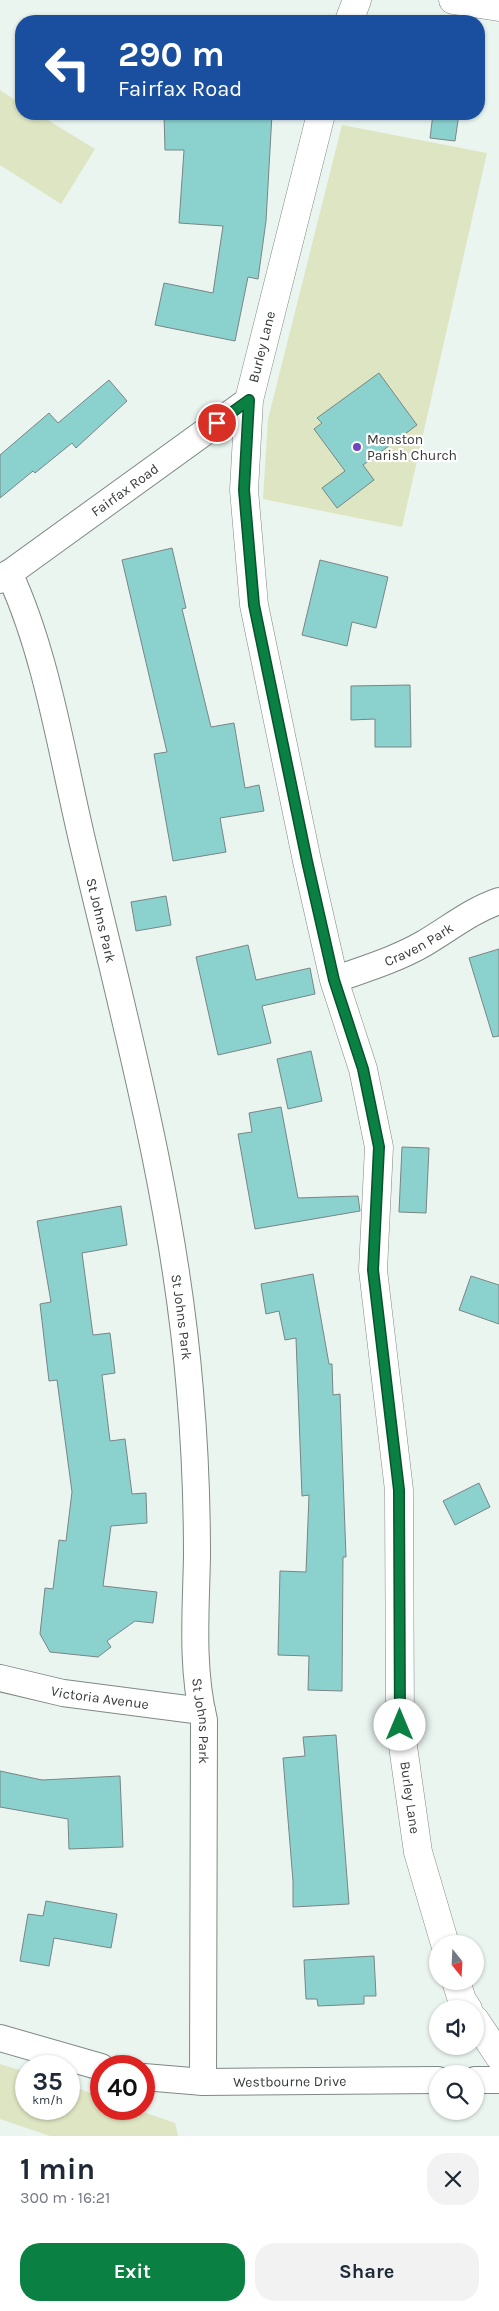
<!DOCTYPE html>
<html lang="en">
<head>
<meta charset="utf-8">
<style>
  body { margin:0; font-family:Karla,sans-serif; background:#f2f2f3; color:#1f2937; height:100vh; display:flex; flex-direction:column; font-size:19px; white-space:nowrap }
  * { box-sizing:border-box; margin:0 }
  p { font-size:16px; color:#747a83 }
  .icon { flex:none; width:28px; height:28px; fill:none; stroke:currentColor; stroke-width:2; stroke-linecap:round; stroke-linejoin:round }
  .map { position:relative; height:2136px; overflow:hidden }
  .side { display:flex; flex-direction:column; background:#fff; flex:1 }
  .side>* { flex:none }
  .top-card { position:absolute; left:15px; top:15px; width:470px; height:105px; border-radius:20px; box-shadow:0 1px 4px #0004; background:#1a4fa0; color:#fff; overflow:hidden }
  .needle { width:32px; rotate:162deg }
  .fabs { position:absolute; left:429px; top:1935px; display:grid; gap:10px }
  .fabs a { display:grid; place-items:center; width:55px; height:55px; border-radius:50%; background:#fff; box-shadow:0 1px 4px #0004; font-size:25px }
  .speed { position:absolute; left:15px; top:2055px; display:flex; gap:10px; font-size:25px; font-weight:700; text-align:center }
  .speed>* { display:grid; place-content:center; width:65px; height:65px; border-radius:50%; background:#fff; box-shadow:0 1px 4px #0004; line-height:1 }
  .speed small { font-size:12px; font-weight:400 }
  .speed .limit { border:8px solid #d22; background:#fff; color:#111 }
  .pin { position:absolute; display:grid; place-items:center; width:42px; height:42px; color:#fff; margin:-21px; border:2px solid #fff; border-radius:50%; box-shadow:0 1px 5px #0007 }
  .me { position:absolute; width:55px; margin:-28px; rotate:0deg; stroke-linejoin:round; filter:drop-shadow(0 0 4px #0008) }
  .turn { display:flex; align-items:center; gap:18px; height:105px; padding:0 20px; font-size:22px }
  .turn .icon { width:65px; height:65px; stroke-width:2.5 }
  .turn b { display:block; font-size:35px; line-height:42px }
  .round { display:grid; place-items:center; flex:none; width:52px; height:52px; border-radius:20px; background:#f2f2f3 }
  .overview { display:flex; align-items:center; justify-content:space-between; height:85px; padding:0 20px }
  h1 { font-size:30px; font-weight:700; line-height:38px }
  .button { display:flex; gap:10px; margin-top:auto; padding:10px 20px }
  .button a { flex:1; height:58px; border-radius:20px; background:#0b8043; color:#fff; font-size:20px; font-weight:700; line-height:58px; text-align:center }
  .button a+a { background:#f2f2f3; color:#1f2937 }
  .map>svg:first-child { display:block }
  .green { fill:#dee5c2 }
  .building { fill:#8bd2cf; stroke:#798584 }
  .lines { fill:none; stroke-linecap:round; stroke-linejoin:round }
  .minor-casing { stroke:#7f8984; stroke-width:28 }
  .tertiary-casing { stroke:#7f8984; stroke-width:29 }
  .minor { stroke:#fff; stroke-width:26 }
  .tertiary { stroke:#fff; stroke-width:28 }
  .route-casing { stroke:#07532c; stroke-width:12 }
  .route { stroke:#0b8043; stroke-width:9 }
  .poi-dot { fill:#6f46be; stroke:#fff; stroke-width:2 }
  .labels { text-anchor:middle; dominant-baseline:central; stroke-width:4.5; stroke-linejoin:round; paint-order:stroke }
  .street-label { font-size:14px; fill:#363a38; stroke:#fff }
  .poi-label { font-size:14px; fill:#363a38; stroke:#fff; text-anchor:start }
</style>
</head>
<body>
<div class="map">
<svg width="499" height="2136" viewBox="0 0 499 2136">
  <rect width="100%" height="100%" fill="#eaf5f0"/>
  <g class="green">
    <path d="M0,90L21,104V114H38L95,149L61,204L0,165Z"/>
    <path d="M342,125L487,153L402,527L263,499L268,419Z"/>
    <path d="M0,2064L26,2072V2109H69V2085L101,2097V2109H135L175,2123L178,2136H50L0,2119Z"/>
  </g>
  <g class="building">
    <path d="M164,114H272L266,221L258,279L248,277L235,341L155,325L164,283L213,293L223,226L179,223L184,150H165Z"/>
    <path d="M433,114H459L455,141L430,138Z"/>
    <path d="M379,373L417,425L363,465L374,480L337,508L322,488L345,471L314,429L322,423L317,418Z"/>
    <path d="M109,380L127,401L76,448L72,443L35,473L33,471L0,498V455L49,413L58,423Z"/>
    <path d="M172,548L186,608L182,609L211,727L234,723L245,788L259,785L264,811L220,818L226,852L173,861L154,754L167,752L122,560Z"/>
    <path d="M320,560L388,577L376,628L352,622L347,646L302,635Z"/>
    <path d="M410,685L411,747H375V719L351,720V686Z"/>
    <path d="M166,896L171,925L136,931L131,902Z"/>
    <path d="M248,945L256,980L310,968L315,994L262,1006L271,1043L218,1055L196,957Z"/>
    <path d="M499,949V1036L493,1037L469,958Z"/>
    <path d="M311,1051L322,1101L288,1109L277,1059Z"/>
    <path d="M281,1107L298,1198L358,1196L360,1211L255,1229L238,1134L252,1132L249,1113Z"/>
    <path d="M402,1147L429,1148L426,1213L399,1212Z"/>
    <path d="M121,1206L127,1245L82,1253L93,1335L110,1333L115,1373L102,1375L110,1441L125,1439L132,1494L146,1493L147,1523L111,1526L103,1586L157,1592L153,1623L135,1621L107,1641L111,1647L98,1657L50,1652L40,1634L45,1588L53,1589L59,1540L66,1541L72,1492L57,1380L49,1381L40,1304L51,1302L37,1221Z"/>
    <path d="M313,1274L329,1364H332L333,1395L340,1394L346,1557H343L342,1691L308,1690L309,1656L278,1655L280,1571L306,1572L309,1495L302,1496L296,1338L285,1340L279,1311L266,1314L261,1284Z"/>
    <path d="M471,1276L499,1285V1324L459,1310Z"/>
    <path d="M479,1483L490,1507L455,1525L443,1501Z"/>
    <path d="M336,1735L349,1904L293,1907V1881L283,1758L305,1756L303,1737Z"/>
    <path d="M0,1771L42,1780L120,1776L123,1847L69,1849L68,1819L0,1807Z"/>
    <path d="M46,1901L117,1914L111,1948L54,1938L49,1966L20,1961L28,1914L43,1916Z"/>
    <path d="M374,1956L376,1996H364V2004L318,2006L317,1999H306L304,1960Z"/>
  </g>
  <g class="lines">
    <g class="minor-casing">
      <g id="minor">
        <path id="s1" d="M9,573C47,654 62,756 83,844C126,1025 175,1206 190,1391C195,1448 197,1499 197,1556C196,1610 191,1667 204,1720L203,2082"/>
        <path id="s2" d="M0,580L249,400"/>
        <path id="s3" d="M334,980C364,969 395,960 423,944C449,929 470,911 499,901"/>
        <path id="s4" d="M0,1678L63,1693L202,1711"/>
        <path d="M0,2038L101,2067"/>
        <path id="s5" d="M144,2077L203,2082L438,2080"/>
        <path d="M475,2080H499"/>
      </g>
    </g>
    <g class="tertiary-casing">
      <g id="tertiary">
        <path d="M453,0L499,7"/>
        <path d="M349,21L357,0"/>
        <path id="s6" d="M321,114L249,400L244,490L254,605L307,861L334,980L363,1069L379,1147L373,1270L399,1490L400,1725L418,1852L445,1944"/>
        <path d="M456,1981L462,2000L468,2009"/>
        <path d="M475,2020L499,2056"/>
      </g>
    </g>
    <use href="#minor" class="minor"/>
    <use href="#tertiary" class="tertiary"/>
  </g>
  <g class="lines">
    <g class="route-casing">
      <path id="route" d="M217,423L249,400L244,490L254,605L307,861L334,980L363,1069L379,1147L373,1270L399,1490L400,1725"/>
    </g>
    <use href="#route" class="route"/>
  </g>
  <circle class="poi-dot" cx="357" cy="447" r="5"/>
  <g class="labels">
    <g class="street-label">
      <text transform="translate(262 347) rotate(-76)">Burley Lane</text>
      <text stroke="none"><textPath href="#s2" startOffset="154">Fairfax Road</textPath></text>
      <text stroke="none"><textPath href="#s1" startOffset="360">St Johns Park</textPath></text>
      <text stroke="none"><textPath href="#s3" startOffset="92">Craven Park</textPath></text>
      <text stroke="none"><textPath href="#s1" startOffset="765">St Johns Park</textPath></text>
      <text stroke="none"><textPath href="#s4" startOffset="102">Victoria Avenue</textPath></text>
      <text stroke="none"><textPath href="#s1" startOffset="1170">St Johns Park</textPath></text>
      <text stroke="none"><textPath href="#s6" startOffset="1710">Burley Lane</textPath></text>
      <text stroke="none"><textPath href="#s5" startOffset="146">Westbourne Drive</textPath></text>
    </g>
    <g class="poi-label">
      <text x="367" y="439">Menston<tspan x="367" dy="16">Parish Church</tspan></text>
    </g>
  </g>
</svg>
<div class="fabs">
<a><svg class="needle" viewBox="-14 -14 28 28"><path d="M0-13l5 13h-10z" fill="#e53935"/><path d="M0 13l5-13h-10z" fill="#747a83"/></svg></a>
<a><svg class="icon" aria-label="sound" viewBox="0 0 24 24"><path d="M4 9h4l5-4v14l-5-4H4zM17 9q2 3 0 6"/></svg></a>
<a><svg class="icon" aria-label="search" viewBox="0 0 24 24"><circle cx="10" cy="10" r="6"/><path d="M15 15l6 6"/></svg></a>
</div>
<div class="speed"><div>35<small>km/h</small></div><div class="limit">40</div></div>
<div class="pin" style="left:217px;top:423px;background:#d93025"><svg class="icon" aria-label="arrive" viewBox="0 0 24 24"><path d="M6 21V4h12l-3 4 3 4H6"/></svg></div>
<svg class="me" style="left:400px;top:1725px" viewBox="-20 -20 40 40"><circle r="19" fill="#fff"/><path d="M0-13L10 11 0 6-10 11z" fill="#0b8043"/></svg>
<div class="top-card">
<div class="turn"><svg class="icon" aria-label="left" viewBox="0 0 24 24"><path d="M17 20v-9H6M10 6l-5 5 5 5"/></svg><div><b>290 m</b>Fairfax Road</div></div>
</div>
</div>
<section class="side">
<div class="overview"><div><h1>1 min</h1><p>300 m · 16:21</p></div><a class="round"><svg class="icon" aria-label="close" viewBox="0 0 24 24"><path d="M6 6l12 12M18 6L6 18"/></svg></a></div>
<div class="button"><a>Exit</a><a>Share</a></div>
</section>
</body>
</html>
